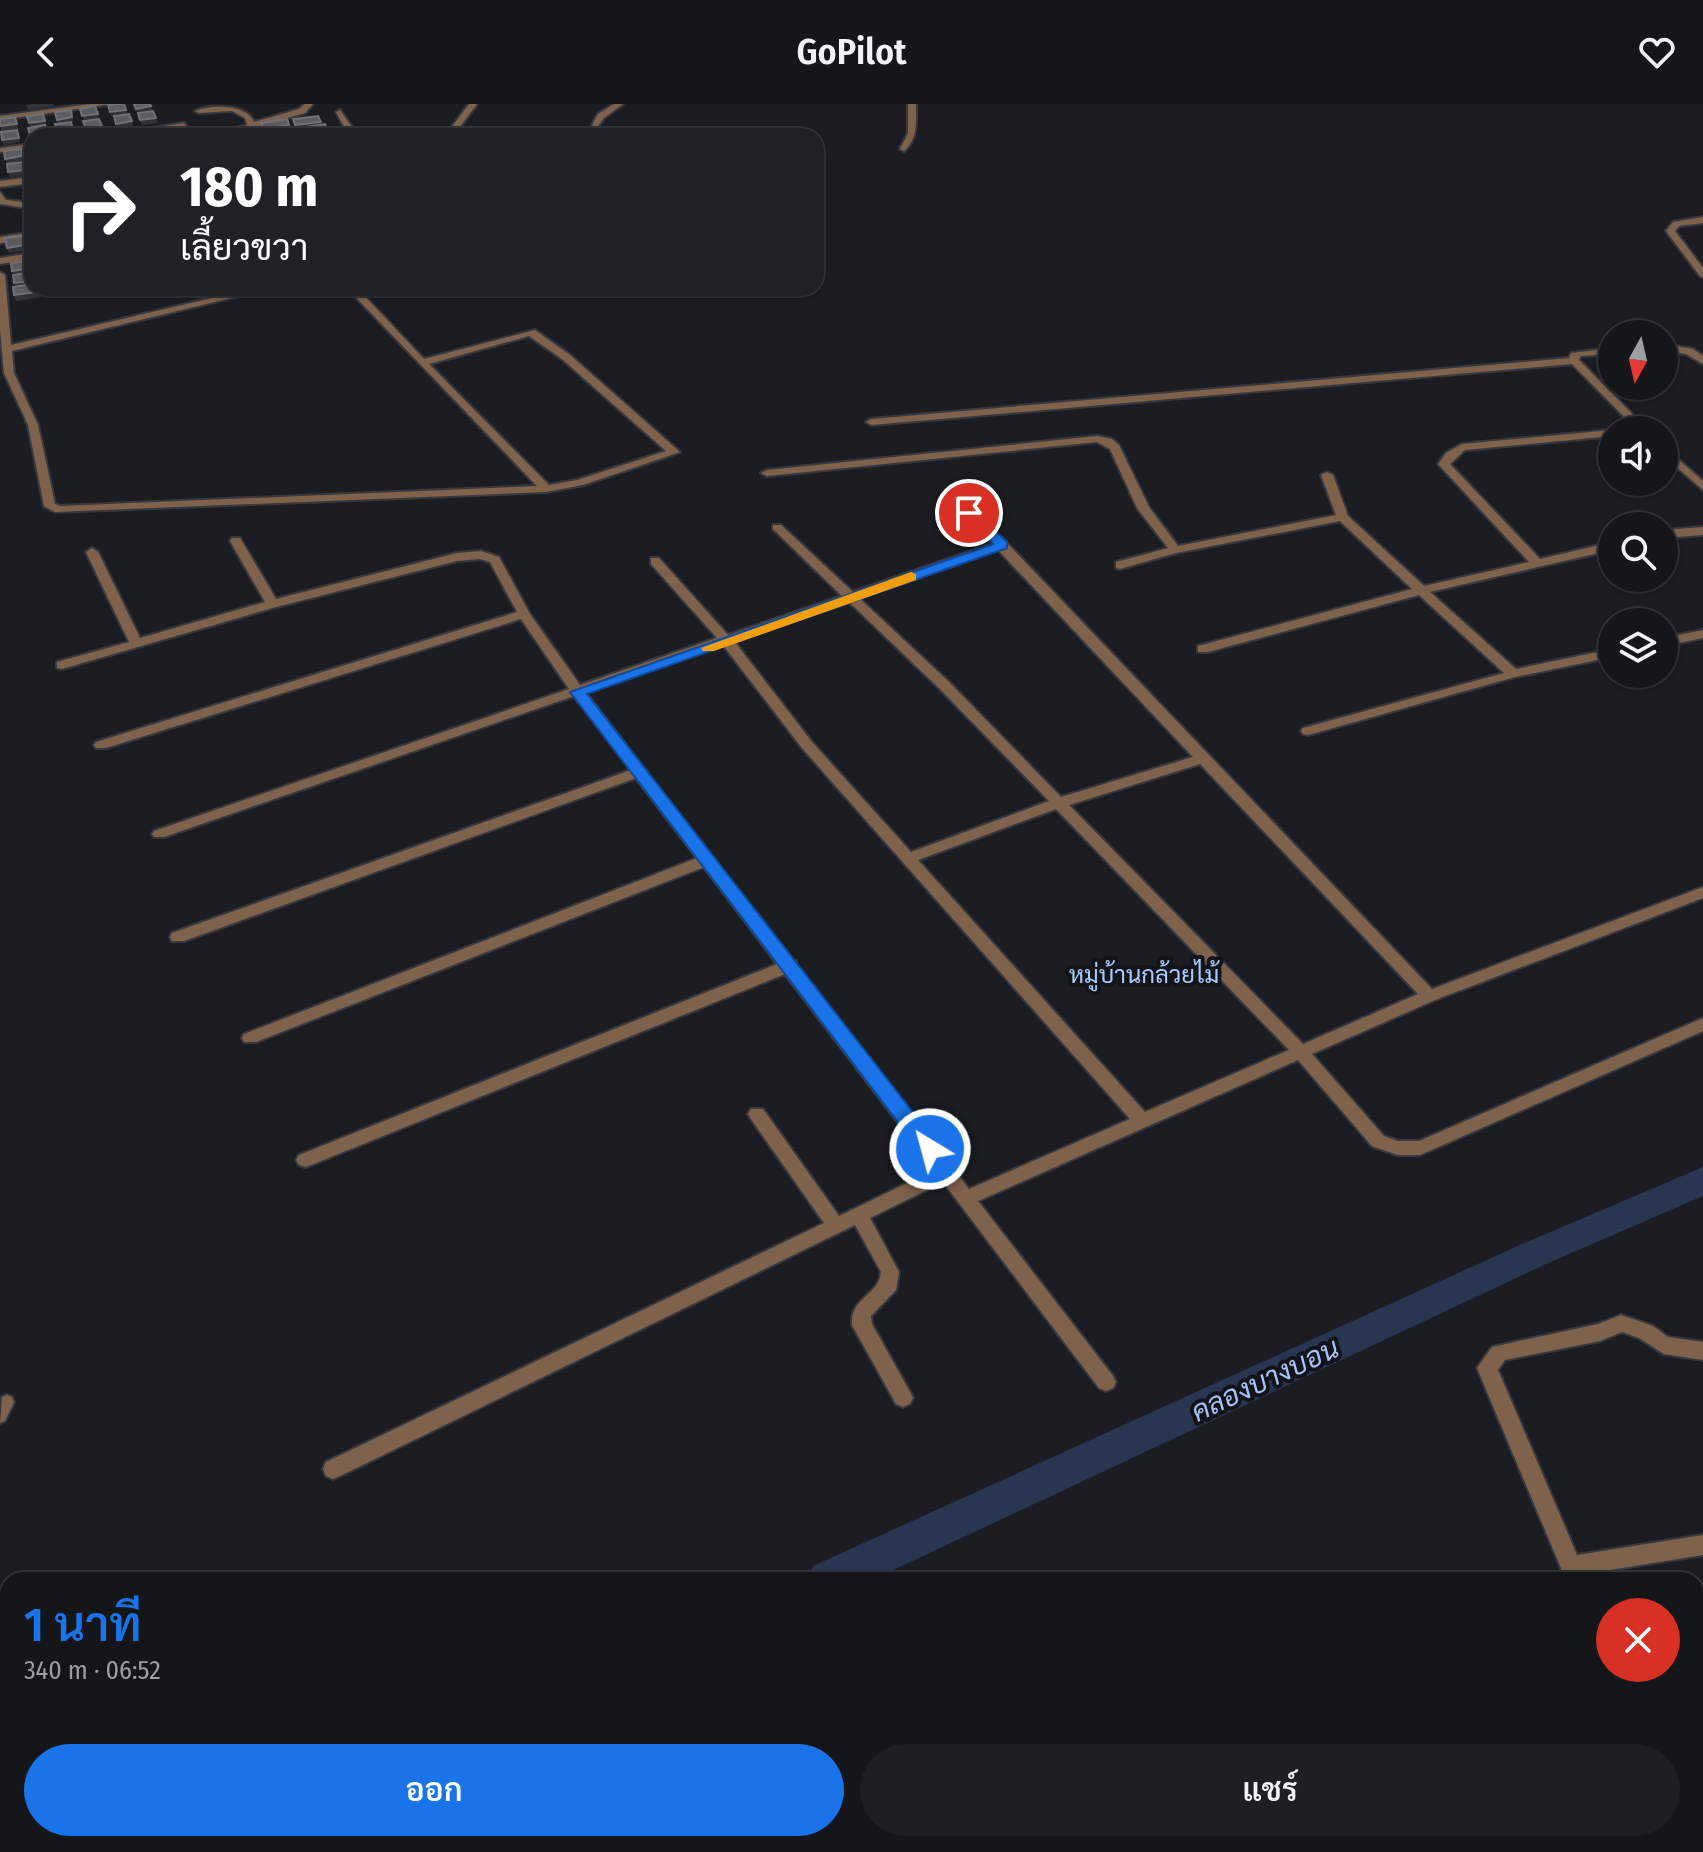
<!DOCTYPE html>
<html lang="th">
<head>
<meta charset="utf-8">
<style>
  body { margin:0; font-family:"Fira Sans Condensed",Sarabun,sans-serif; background:#1d1f23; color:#f1f3f6; height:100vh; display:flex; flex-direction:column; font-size:30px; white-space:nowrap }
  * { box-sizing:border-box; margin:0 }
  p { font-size:26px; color:#9d9fa2 }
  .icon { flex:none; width:44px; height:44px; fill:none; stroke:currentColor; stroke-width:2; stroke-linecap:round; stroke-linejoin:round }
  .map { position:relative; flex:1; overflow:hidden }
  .details { position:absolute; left:0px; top:1468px; width:1704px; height:280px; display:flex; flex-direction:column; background:#14161a; border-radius:24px 24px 0 0; box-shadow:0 2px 6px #0004,0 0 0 2px #333539 }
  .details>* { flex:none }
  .guide { position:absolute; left:24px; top:24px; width:800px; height:168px; border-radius:24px; box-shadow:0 2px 6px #0004,0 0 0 2px #333539; background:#202124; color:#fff; overflow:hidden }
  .needle { width:52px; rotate:188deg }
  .tools { position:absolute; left:1598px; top:216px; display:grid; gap:16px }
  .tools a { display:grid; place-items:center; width:80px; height:80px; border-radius:50%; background:#14161a; box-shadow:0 2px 6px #0004,0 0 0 2px #333539; font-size:40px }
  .pin { position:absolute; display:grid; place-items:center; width:68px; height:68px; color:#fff; margin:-34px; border:4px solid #fff; border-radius:50%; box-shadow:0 2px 8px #0007 }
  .me { position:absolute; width:88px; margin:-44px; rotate:323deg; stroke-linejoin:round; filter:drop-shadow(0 0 6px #0008) }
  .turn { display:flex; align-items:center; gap:28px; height:168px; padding:0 24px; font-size:36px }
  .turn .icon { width:104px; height:104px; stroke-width:2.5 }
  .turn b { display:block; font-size:56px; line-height:68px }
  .round { display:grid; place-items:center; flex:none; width:84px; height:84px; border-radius:42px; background:#1d1f23 }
  .headline { display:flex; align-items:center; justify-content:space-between; height:136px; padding:0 24px }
  h1 { font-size:48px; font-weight:600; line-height:60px; color:#1a73e8 }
  .button { display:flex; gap:16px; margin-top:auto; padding:16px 24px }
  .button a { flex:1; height:92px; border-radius:48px; background:#1a73e8; color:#fff; font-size:32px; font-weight:600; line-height:92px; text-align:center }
  .button a+a { background:#1d1f23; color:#f1f3f6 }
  header { display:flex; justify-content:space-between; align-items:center; height:104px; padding:0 24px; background:#14161a; font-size:36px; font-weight:600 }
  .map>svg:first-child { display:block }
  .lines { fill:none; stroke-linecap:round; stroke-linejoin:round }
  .canal { fill:#283651; fill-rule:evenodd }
  .lane-casing { stroke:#37393e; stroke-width:4 }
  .street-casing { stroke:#37393e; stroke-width:4 }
  .lane { fill:#7f624c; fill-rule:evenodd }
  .street { fill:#7f624c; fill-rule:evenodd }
  .shaded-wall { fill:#313338 }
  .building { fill:#5b5d63; stroke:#717278; stroke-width:2 }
  .route { fill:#1a73e8; stroke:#114b97; stroke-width:2 }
  .slow { fill:#f59e0b }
  .labels { text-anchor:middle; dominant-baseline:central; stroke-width:8; stroke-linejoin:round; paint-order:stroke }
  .neighbourhood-label { font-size:24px; fill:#a5cdfd; stroke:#121419 }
  .near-water-label { font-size:28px; font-style:italic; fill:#a6c2f7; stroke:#121419 }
</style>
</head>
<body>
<header><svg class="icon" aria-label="back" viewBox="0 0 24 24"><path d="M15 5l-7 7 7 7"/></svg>GoPilot<svg class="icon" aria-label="heart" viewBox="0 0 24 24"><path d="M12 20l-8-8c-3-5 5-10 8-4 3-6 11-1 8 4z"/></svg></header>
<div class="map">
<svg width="1703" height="1748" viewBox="0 0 1703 1748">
  <rect width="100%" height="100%" fill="#1b1d22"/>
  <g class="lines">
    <g class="canal">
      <path d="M1703,1063V1092L1546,1160L872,1476H807L813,1462L1522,1140Z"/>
      <path d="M173,1740H235L231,1748H169Z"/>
    </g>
    <g class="lane-casing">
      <path id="lane" d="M7,1291L12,1293L14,1298L5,1317L0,1319L2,1293Z"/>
    </g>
    <g class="street-casing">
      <g id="street">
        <path d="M90,0H112L0,16V12Z"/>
        <path d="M305,0H313L305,9L255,23L256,32H250L248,25L225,32H212L247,21L245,14L232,7L199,9L195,7C211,0 247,0 254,18L299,5Z"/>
        <path d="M469,0H477L453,32H445Z"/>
        <path d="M614,0H623L604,14L595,26L603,32H593L588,29L598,10Z"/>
        <path d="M908,0H916C916,18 918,35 904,47L900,45L908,29Z"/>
        <path d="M340,6L356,29L382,26L386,28L371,32H349L336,8Z"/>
        <path d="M184,19L187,23L122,32H100Z"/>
        <path d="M32,40V44L0,48V44Z"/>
        <path d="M32,73V79L0,83V77Z"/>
        <path d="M0,88L6,96L32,99V105L0,100Z"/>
        <path d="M1703,113V119L1679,122L1675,127L1703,164V173L1700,172L1666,127L1673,118Z"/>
        <path d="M32,128V134L0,139V133Z"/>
        <path d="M32,149V155L0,160V154Z"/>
        <path d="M0,168L5,171L11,241L255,184H272L12,247L14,269L38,321L55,400L61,402L537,382L347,184H357L424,255L535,226L570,251L680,348L583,381L546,388L55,408L44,402L28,321L4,269L0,225ZM529,232L562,255L666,347L577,376L549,381L429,260Z"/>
        <path d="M1664,240L1693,245L1703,252V260L1686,250L1664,246Z"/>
        <path d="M1612,244V250L1581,252L1579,256L1648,326H1637L1572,260L871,321L866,318L871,315L1569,254L1571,249Z"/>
        <path d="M1612,326V332L1465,346L1450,360L1540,455L1612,438V446L1430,488L1516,565L1612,545V553L1515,573L1308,631L1303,630L1301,627L1303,624L1504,569L1419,491L1208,548H1198V542L1412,485L1340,417L1176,449L1120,465L1116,464V458L1168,444L1137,404L1110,345L1097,338L767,372L761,369L767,366L1097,332L1112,335L1119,341L1149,403L1178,442L1336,411L1321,371L1327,368L1333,371L1348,412L1424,482L1529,458L1440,362L1438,360L1446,349L1462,340Z"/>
        <path d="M1664,343L1703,377V386L1664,352Z"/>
        <path d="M969,406L1006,438L1432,885L1703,783V794L1435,896L1312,950L1384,1032L1398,1037H1419L1703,914V927L1420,1051H1398L1372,1042L1298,956L978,1097L1113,1272L1116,1278L1113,1284L1106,1287L1099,1284L943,1078L870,1114L899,1168L896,1186L871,1212L872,1220L910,1288L913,1294L910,1300L903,1303L896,1300L852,1221C850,1193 879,1192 881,1168L855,1121L340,1372L333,1375L326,1372L323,1365L326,1358L824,1119L751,1015L748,1010L751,1005H763L839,1112L934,1066L785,870L311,1061L305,1063L299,1061L296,1056L299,1051L777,860L704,763L256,938H244L242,934L244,930L697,754L636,674L184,837H172L170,833L172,829L631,666L574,592L164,733H154L152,730L154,727L569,585L521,515L106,644H96L94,641L96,638L517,508L490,458L480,455L457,457L276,503L62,565L57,564V558L129,538L86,448L92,444L98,448L140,534L265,498L230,437L232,434H240L276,495L457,449L481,447L499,453L530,510L580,581L717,534L651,460V454H659L728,531L842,492L773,425V421H781L853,488L992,440L963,409ZM998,446L1193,653L1061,693L949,578L859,494ZM849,498L939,584L1049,697L911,748L812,638L734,537ZM723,541L802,644L1130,1015L969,1085L797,863L796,857L792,856L585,588ZM1200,660L1418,890L1303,940L1069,701ZM1056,705L1289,946L1145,1008L918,756Z"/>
        <path d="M1703,423V431L1664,434V426Z"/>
        <path d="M1703,526V534L1664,542V534Z"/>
        <path d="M1621,1211L1653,1222L1668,1233L1703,1238V1256L1664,1250L1639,1234L1622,1228L1600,1237L1505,1256L1498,1266L1577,1451L1703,1431V1451L1585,1470L1588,1476H1566L1477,1264L1492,1243L1598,1220Z"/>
        <path d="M978,1740H1002L1003,1748H979Z"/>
        <path d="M1311,1740H1335L1337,1748H1313Z"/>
        <path d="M1663,1740H1687L1690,1748H1666Z"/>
      </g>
    </g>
    <use href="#lane" class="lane"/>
    <use href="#street" class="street"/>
  </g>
  <g class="shaded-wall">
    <path d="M34,0H53L54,2L28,6L26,1Z"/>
    <path d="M151,2L152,7L137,9L136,5Z"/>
    <path d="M126,6L127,10L112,13L110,8Z"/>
    <path d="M98,10L99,14L84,16L82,12Z"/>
    <path d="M15,13L18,25L2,27L0,22Z"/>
    <path d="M72,13L74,18L58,20L57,16Z"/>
    <path d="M156,14L158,19L142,21L140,16Z"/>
    <path d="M45,17L47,22L31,24L29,19Z"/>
    <path d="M132,17L133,22L118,25L116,20Z"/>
    <path d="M321,18L322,23L296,26L295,21Z"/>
    <path d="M289,21L290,26L265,29L264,25Z"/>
    <path d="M102,22L103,27L87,29L86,25Z"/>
    <path d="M73,25L75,30L59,32L57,27Z"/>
    <path d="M17,26L20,38L4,41L2,36Z"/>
    <path d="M327,26L329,31L302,32V30Z"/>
    <path d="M47,29L48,32H32V36L30,31Z"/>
    <path d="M21,45L24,57L7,60L5,55Z"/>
    <path d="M24,58L27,71L10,73L8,68Z"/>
    <path d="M23,132L27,146L9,149L7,144Z"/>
    <path d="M32,164V170L14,172L12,167Z"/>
    <path d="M32,177V182L16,185L14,179Z"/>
    <path d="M47,184L48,192L16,197L14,191Z"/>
    <path d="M59,184H92V185L61,190Z"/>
  </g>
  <g class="building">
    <path d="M124,0L126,6L110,8L108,1Z"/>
    <path d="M134,0H150L151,2L136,5Z"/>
    <path d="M95,2L98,10L82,12L80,5Z"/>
    <path d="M71,6L72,13L57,16L55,8Z"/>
    <path d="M153,7L156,14L140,16L138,9Z"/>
    <path d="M43,10L45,17L29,19L27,12Z"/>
    <path d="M129,10L132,17L116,20L114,12Z"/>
    <path d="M318,12L321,18L295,21L293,15Z"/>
    <path d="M15,13L17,20L0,22V15Z"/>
    <path d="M99,15L102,22L86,25L83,17Z"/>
    <path d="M287,15L289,21L264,25L261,19Z"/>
    <path d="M71,18L73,25L57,27L55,20Z"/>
    <path d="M325,20L327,26L302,30L299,24Z"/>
    <path d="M45,21L47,29L30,31L28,24Z"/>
    <path d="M293,25L296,31L269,32L267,29Z"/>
    <path d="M17,26L19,34L2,36L1,28Z"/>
    <path d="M161,26L164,32H147L145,28Z"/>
    <path d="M135,29L136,32L119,31Z"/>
    <path d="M380,29L382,32L365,31Z"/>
    <path d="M21,45L22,52L5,55L4,47Z"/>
    <path d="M24,58L25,66L8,68L7,60Z"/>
    <path d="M23,132L25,141L7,144L5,134Z"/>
    <path d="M32,156V164L12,167L11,159Z"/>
    <path d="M32,168V177L14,179L13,171Z"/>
    <path d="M32,180V184H45L46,187L14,191L13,183Z"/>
  </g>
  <path class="route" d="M964,406H974L1007,438V444L587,590L937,1039L940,1045L937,1051H923L570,588L993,440L964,412Z"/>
  <path class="slow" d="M911,468L916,470V476L714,547H703L701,544Z"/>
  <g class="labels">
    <g class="neighbourhood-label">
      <text x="1144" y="871">หมู่บ้านกล้วยไม้</text>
    </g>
    <g class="near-water-label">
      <text transform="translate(1265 1276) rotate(-25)">คลองบางบอน</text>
    </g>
  </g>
</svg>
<div class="tools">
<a><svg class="needle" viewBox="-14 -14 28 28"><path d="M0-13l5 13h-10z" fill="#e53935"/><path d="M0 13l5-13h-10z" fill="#9d9fa2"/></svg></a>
<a><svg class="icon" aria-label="sound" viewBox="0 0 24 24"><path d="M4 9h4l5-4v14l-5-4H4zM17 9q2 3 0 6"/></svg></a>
<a><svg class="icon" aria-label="search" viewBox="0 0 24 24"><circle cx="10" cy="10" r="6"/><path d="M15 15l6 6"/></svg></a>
<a><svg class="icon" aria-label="layers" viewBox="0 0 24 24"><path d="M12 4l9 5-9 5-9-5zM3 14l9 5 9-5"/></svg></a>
</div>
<div class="pin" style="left:969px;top:409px;background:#d93025"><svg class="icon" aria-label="arrive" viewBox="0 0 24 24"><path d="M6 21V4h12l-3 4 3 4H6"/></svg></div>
<svg class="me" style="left:930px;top:1045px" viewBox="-20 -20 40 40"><circle r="17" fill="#1a73e8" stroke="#fff" stroke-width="3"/><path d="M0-11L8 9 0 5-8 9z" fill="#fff"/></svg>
<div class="guide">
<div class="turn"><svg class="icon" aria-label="right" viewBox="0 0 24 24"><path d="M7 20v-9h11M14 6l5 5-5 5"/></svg><div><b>180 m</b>เลี้ยวขวา</div></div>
</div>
<section class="details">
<div class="headline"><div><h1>1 นาที</h1><p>340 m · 06:52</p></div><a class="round" style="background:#d93025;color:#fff"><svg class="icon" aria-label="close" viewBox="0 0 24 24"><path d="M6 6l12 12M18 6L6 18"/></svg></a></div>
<div class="button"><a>ออก</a><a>แชร์</a></div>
</section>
</div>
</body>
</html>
